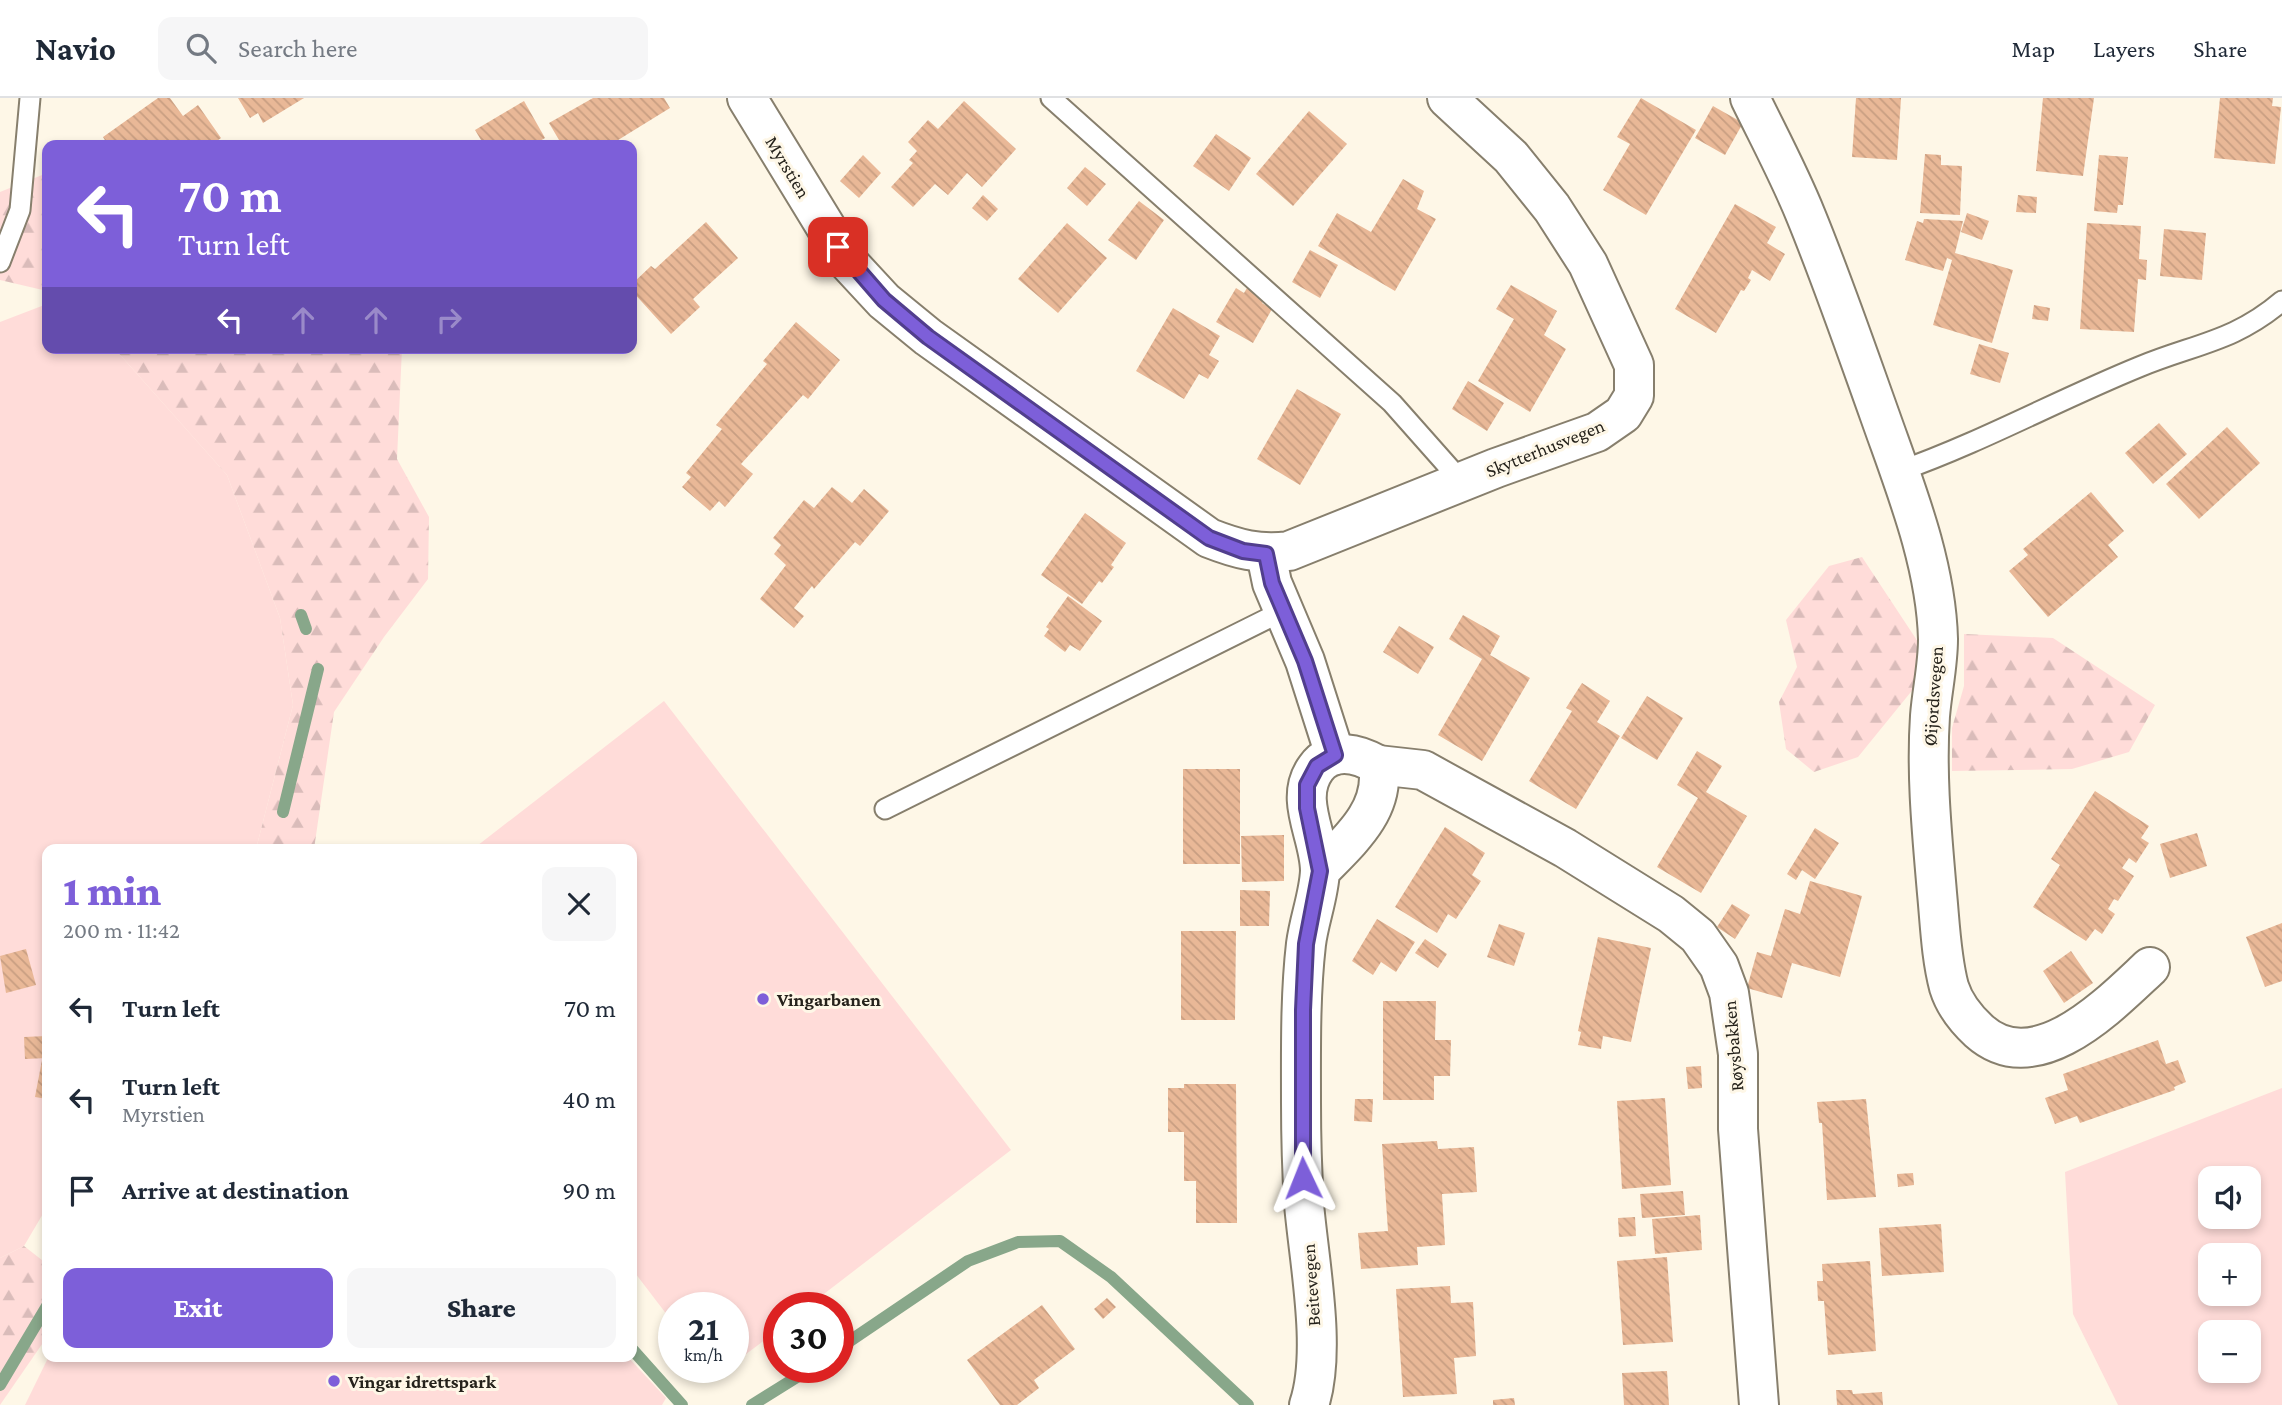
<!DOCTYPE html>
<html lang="en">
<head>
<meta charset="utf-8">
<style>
  body { margin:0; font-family:"Crimson Pro",serif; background:#f6f6f7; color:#1f2937; height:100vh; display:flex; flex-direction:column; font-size:26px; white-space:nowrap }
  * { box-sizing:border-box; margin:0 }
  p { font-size:23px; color:#747a83 }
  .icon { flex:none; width:38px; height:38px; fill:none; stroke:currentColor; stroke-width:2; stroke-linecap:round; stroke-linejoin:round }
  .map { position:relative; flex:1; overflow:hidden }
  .details { position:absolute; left:42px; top:746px; width:595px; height:518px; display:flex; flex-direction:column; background:#fff; border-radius:14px; box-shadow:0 4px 10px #0003 }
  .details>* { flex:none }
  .top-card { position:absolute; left:42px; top:42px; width:595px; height:214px; border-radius:14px; box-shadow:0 4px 10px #0003; background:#7d5fd9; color:#fff; overflow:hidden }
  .fabs { position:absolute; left:2198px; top:1068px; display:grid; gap:14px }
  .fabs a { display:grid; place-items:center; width:63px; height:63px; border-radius:14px; background:#fff; box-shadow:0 4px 10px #0003; font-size:35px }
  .speed { position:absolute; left:658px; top:1194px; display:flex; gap:14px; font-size:35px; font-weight:700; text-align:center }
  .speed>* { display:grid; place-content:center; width:91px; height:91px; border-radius:50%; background:#fff; box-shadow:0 4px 10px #0003; line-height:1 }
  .speed small { font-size:18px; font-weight:400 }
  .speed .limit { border:10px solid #d22; background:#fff; color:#111 }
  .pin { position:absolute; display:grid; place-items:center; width:60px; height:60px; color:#fff; margin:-30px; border-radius:14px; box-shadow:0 4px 10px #0006 }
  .me { position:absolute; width:77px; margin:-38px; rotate:358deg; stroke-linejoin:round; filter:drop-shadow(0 0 5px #0008) }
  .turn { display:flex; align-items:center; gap:24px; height:147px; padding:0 21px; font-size:32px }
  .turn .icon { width:91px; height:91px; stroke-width:2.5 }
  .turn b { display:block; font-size:49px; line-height:60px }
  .lanes { display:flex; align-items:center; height:66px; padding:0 21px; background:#0003; justify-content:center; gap:35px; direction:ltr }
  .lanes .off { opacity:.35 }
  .round { display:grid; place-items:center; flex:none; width:74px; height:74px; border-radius:14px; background:#f6f6f7 }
  .summary { display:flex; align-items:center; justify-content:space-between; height:119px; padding:0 21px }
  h1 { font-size:42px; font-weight:800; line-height:52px; color:#7d5fd9 }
  .primary-button { display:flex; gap:14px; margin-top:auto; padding:14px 21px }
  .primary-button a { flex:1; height:80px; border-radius:14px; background:#7d5fd9; color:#fff; font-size:28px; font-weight:800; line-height:80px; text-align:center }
  .primary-button a+a { background:#f6f6f7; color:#1f2937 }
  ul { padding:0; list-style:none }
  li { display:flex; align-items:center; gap:21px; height:91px; padding:0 21px }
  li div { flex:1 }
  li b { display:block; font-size:26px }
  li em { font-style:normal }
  header { display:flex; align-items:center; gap:42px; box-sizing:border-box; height:98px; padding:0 35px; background:#fff; border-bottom:2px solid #e0e1e3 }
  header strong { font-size:33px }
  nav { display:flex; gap:38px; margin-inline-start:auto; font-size:24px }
  .search { width:490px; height:63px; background:#f6f6f7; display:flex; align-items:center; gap:18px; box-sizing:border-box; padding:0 24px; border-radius:14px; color:#747a83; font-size:26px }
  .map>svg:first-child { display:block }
  .grass { fill:#ffdcd9; fill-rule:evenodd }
  .forest { fill:url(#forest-firs) }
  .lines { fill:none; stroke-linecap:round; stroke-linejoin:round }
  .stream { stroke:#88a78a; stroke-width:12 }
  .building { fill:url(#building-back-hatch) }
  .lane-casing { stroke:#877f6d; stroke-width:23 }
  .street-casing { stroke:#877f6d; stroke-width:42 }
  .lane { stroke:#fff; stroke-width:19 }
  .street { stroke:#fff; stroke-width:38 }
  .route-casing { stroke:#513e8d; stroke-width:18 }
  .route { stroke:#7d5fd9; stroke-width:12 }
  .poi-dot { fill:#7d5fd9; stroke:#fef7e7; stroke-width:2.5 }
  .labels { text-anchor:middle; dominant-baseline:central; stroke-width:6; stroke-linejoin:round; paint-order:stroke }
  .street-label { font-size:19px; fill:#25221b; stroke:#fef7e7 }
  .poi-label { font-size:19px; font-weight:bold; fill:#25221b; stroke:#fef7e7; text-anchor:start }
</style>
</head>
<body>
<header>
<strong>Navio</strong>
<div class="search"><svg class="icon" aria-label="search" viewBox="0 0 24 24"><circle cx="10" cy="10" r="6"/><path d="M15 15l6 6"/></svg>Search here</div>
<nav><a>Map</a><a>Layers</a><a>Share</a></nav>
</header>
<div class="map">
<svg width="2282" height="1307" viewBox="0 0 2282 1307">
  <defs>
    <pattern id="forest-firs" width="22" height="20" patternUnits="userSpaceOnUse" patternTransform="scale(1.75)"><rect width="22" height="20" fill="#ffdcd9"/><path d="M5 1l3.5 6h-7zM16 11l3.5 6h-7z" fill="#dabcba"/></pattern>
    <pattern id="building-back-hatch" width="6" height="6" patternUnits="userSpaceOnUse" patternTransform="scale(1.75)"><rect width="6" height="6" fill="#e9b897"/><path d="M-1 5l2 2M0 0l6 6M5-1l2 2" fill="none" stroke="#c89e82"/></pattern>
  </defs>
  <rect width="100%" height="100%" fill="#fef7e7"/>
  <g class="grass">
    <path d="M47,206V250H114L227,377L280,520L293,607L256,751H47V1109L24,1148L0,1160V224Z"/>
    <path d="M664,603L1011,1052L807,1209H779V1231L733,1266V1209H674V1226L632,1171V751H473Z"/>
    <path d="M2282,990V1307H2118L2073,1216L2065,1074ZM2210,1080H2249V1118H2210ZM2210,1157H2249V1195H2210ZM2210,1234H2249V1272H2210Z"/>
    <path d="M49,1258H627L666,1300L662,1307H25Z"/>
  </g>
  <g class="forest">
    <path d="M47,75V193L0,182V94Z"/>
    <path d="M114,250H402L397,361L429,419L428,481L384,539L334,614L314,751H256L293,607L280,520L227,377Z"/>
    <path d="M1862,459L1924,553L1919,584L1858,659L1814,674L1786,651L1779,604L1797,569L1786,522L1829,468Z"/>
    <path d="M1964,536L2053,540L2155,607L2129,654L2072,671L1952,673V630L1964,588Z"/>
    <path d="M24,1148L47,1166V1239L0,1307V1160Z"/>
  </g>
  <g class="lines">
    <g class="stream">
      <path d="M301,517L306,531"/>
      <path d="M283,714L318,571"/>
      <path d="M632,1251L682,1307"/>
      <path d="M838,1251L968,1163L1018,1144L1060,1143L1111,1179L1248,1307"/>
      <path d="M0,1287L47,1208"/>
      <path d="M752,1307L813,1269"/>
    </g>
  </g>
  <g class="building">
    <path d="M158,0H170L183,18L198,7L221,40L217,43L220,47H108L103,39Z"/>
    <path d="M238,0H304L263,25L258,15L250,20Z"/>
    <path d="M593,0H664L670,10L610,47H562L549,25Z"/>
    <path d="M1641,0L1696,32L1646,117L1603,92L1630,46L1617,39Z"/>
    <path d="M1856,0H1901L1897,62L1852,59Z"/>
    <path d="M2043,0H2094L2083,78L2036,73Z"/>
    <path d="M2220,0H2273L2272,8L2281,9L2275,66L2214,60Z"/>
    <path d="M524,3L545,40L533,47H484L475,32Z"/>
    <path d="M964,3L1016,51L982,89L967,75L948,97L935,86L913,109L891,89L913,65L909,62L917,53L908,44L928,22L938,31Z"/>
    <path d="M1713,8L1743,25L1725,57L1695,40Z"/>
    <path d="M1309,13L1347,46L1293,108L1256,76Z"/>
    <path d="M1216,36L1251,60L1229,93L1193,68Z"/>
    <path d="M1925,56L1941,57V67L1962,68L1960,117L1920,115Z"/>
    <path d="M863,57L881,75L859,100L840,83Z"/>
    <path d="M2099,57L2128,59L2123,107H2118L2117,115L2094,113Z"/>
    <path d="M1085,69L1106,86L1087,108L1067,90Z"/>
    <path d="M1403,81L1424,93L1417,111L1436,121L1395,193L1318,148L1337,115L1371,134Z"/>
    <path d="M983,97L998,111L987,123L972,110Z"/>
    <path d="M2018,97L2037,99L2036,115L2016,114Z"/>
    <path d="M1139,103L1164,122L1136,162L1108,142Z"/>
    <path d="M1735,106L1776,129L1767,145L1785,156L1770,183L1752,172L1748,180L1751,182L1744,193L1741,192L1716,235L1675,211Z"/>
    <path d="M1967,115L1989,123L1982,142L1961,134Z"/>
    <path d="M1924,121L1963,123L1955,155L2013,172L1992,245L1933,227L1952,162L1947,160L1943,173L1905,162L1917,123L1923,125Z"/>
    <path d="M706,124L738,160L693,201L700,209L671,236L632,193V186L651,168L655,171Z"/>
    <path d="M1067,125L1107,160L1058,215L1018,181Z"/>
    <path d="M2087,125L2141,128L2139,161L2147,162L2146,182L2138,181L2134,234L2080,231Z"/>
    <path d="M2164,131L2206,135L2202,182L2160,178Z"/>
    <path d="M1310,152L1338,167L1320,200L1292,184Z"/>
    <path d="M1511,187L1557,213L1544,237L1566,251L1530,314L1478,283L1514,221L1496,211Z"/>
    <path d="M1236,190L1244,195L1247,190L1265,200L1262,205L1272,211L1253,245L1216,224Z"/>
    <path d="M2034,207L2050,210L2048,223L2032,221Z"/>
    <path d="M1173,210L1220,238L1209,257L1219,263L1208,281L1199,276L1184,301L1136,273Z"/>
    <path d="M796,224L840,262L808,301L803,297L741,366L753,376L725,409L719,403L710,413L682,389L691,379L686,375L722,331L716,327L767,266L763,263Z"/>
    <path d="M1979,246L2009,255L2000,285L1970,276Z"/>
    <path d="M1468,283L1504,305L1487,333L1452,311Z"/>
    <path d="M1297,291L1341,316L1300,387L1257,361Z"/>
    <path d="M2159,325L2187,356L2153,386L2125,355Z"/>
    <path d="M2227,329L2260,365L2199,421L2166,386Z"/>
    <path d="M832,389L852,405L864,391L889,413L860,448L855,444L814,491L812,488L794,510L804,518L794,530L760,501L786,467L774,456L781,447L773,440L804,402L814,410Z"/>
    <path d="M2091,394L2124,433L2108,447L2118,459L2048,519L2009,473L2028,457L2023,451Z"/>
    <path d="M1085,415L1126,445L1111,467L1114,469L1102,485L1099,483L1082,506L1041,477Z"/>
    <path d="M1068,498L1102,523L1080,553L1070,547L1065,554L1044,538L1049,531L1046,529Z"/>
    <path d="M1463,517L1500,538L1490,557L1530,580L1482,663L1438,637L1482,561L1449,541Z"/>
    <path d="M1399,528L1434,549L1418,576L1383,554Z"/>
    <path d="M1582,585L1610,603L1597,624L1620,638L1576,711L1529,683L1572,613L1566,610Z"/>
    <path d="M1647,598L1683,620L1657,662L1621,640Z"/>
    <path d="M1697,653L1722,668L1706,694L1747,718L1701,795L1657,769L1698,700L1677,687Z"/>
    <rect x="1183" y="671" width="57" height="95"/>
    <path d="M2095,693L2149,728L2141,740L2149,745L2136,765L2129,760L2122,770L2134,778L2118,803L2114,801L2108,811L2115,816L2102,836L2095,831L2086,843L2033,809L2060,767L2051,761Z"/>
    <path d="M1445,729L1485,755L1472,777L1481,783L1456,821L1448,816L1437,835L1395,809Z"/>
    <path d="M1815,730L1839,745L1815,781L1802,772L1796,782L1787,776Z"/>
    <path d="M2197,735L2207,768L2170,780L2160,746Z"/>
    <path d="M1284,737V783L1242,784L1241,738Z"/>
    <path d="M1810,783L1862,798L1840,879L1792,865L1782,900L1747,890L1757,854L1771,858L1785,811L1800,816Z"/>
    <path d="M1240,792L1270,793L1269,828H1240Z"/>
    <path d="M1732,806L1750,817L1735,841L1717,829Z"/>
    <path d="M1377,821L1415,844L1396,874L1381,864L1373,877L1352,863Z"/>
    <path d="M2282,825V883L2265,889L2246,839Z"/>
    <path d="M1499,826L1525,835L1514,868L1487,859Z"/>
    <path d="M1181,833H1236L1235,922H1181Z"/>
    <path d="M1598,839L1651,850L1631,944L1603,938L1601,951L1578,947L1581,934L1578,933Z"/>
    <path d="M1425,841L1447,856L1438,870L1415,855Z"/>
    <path d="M26,851L36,887L6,895L0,858Z"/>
    <path d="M2071,853L2093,885L2064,905L2043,873Z"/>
    <path d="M1383,903H1436L1435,942H1451L1450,978H1434V1002H1383Z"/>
    <path d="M47,938V960L25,961L24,939Z"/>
    <path d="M2158,942L2166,966L2178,962L2186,984L2174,989L2175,992L2080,1025L2077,1018L2055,1026L2045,1000L2068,992L2063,976Z"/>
    <path d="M42,962L47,963V1001L35,999Z"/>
    <path d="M1701,968L1702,990L1688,991L1686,969Z"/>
    <path d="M1184,986H1236L1237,1125H1196V1083H1184V1034H1168V990H1184Z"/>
    <path d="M1665,1000L1671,1087L1622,1091L1617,1003Z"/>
    <path d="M1355,1001H1373L1372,1024L1354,1023Z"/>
    <path d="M1866,1001L1876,1099L1827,1102L1822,1025H1819L1817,1004Z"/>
    <path d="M1437,1043L1438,1051L1474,1049L1477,1094L1442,1096L1445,1147L1417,1149L1418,1167L1361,1171L1358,1135L1388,1133L1382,1046Z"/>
    <path d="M1913,1075L1914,1087L1898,1089L1897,1076Z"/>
    <path d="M1683,1093L1685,1117L1642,1120L1640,1096Z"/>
    <path d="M1700,1117L1702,1152L1655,1156L1652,1121Z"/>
    <path d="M1635,1119L1636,1138L1619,1139L1618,1120Z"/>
    <path d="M1941,1126L1944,1174L1882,1178L1879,1130Z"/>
    <path d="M1667,1159L1673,1244L1623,1247L1617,1163Z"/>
    <path d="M1870,1163L1876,1253L1828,1257L1824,1203H1818L1817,1183H1823L1822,1166Z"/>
    <path d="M1450,1188L1451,1205L1473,1204L1476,1258L1454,1260L1457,1296L1403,1299L1396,1191Z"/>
    <path d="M1107,1200L1116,1209L1103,1221L1094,1211Z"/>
    <path d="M1042,1207L1075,1251L1034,1282L1039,1290L1017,1307H1000L967,1262Z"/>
    <path d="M1667,1273L1669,1307H1624L1622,1275Z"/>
    <path d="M1836,1292H1852L1853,1296L1882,1294L1883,1307H1837Z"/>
    <path d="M1514,1300L1515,1307H1493V1302Z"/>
  </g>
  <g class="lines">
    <g class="lane-casing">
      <g id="lane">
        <path d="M1051,0L1392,305L1462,384"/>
        <path d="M0,164L20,112L30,0"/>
        <path d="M1900,373C1982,344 2058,302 2139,269C2194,246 2234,244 2282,203"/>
        <path d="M885,711L1283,513"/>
      </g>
    </g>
    <g class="street-casing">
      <g id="street">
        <path d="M747,0L846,162L884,203L928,239L1209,440C1237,451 1259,457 1289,453L1496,370L1597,334L1623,316L1634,298V267L1588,166L1552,110L1511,59L1447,0"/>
        <path d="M1750,0C1769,39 1790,78 1806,118C1833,184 1856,251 1880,318C1905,389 1936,465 1938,541C1938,568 1932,592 1930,618C1926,677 1932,736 1937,795C1940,826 1941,859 1949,889C1954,905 1966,921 1979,933C2036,984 2110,906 2150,869"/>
        <path d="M1266,456L1272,485L1305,563L1335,657"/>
        <path d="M1378,667L1423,672L1565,750L1671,816L1698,838L1719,868L1729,895L1738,956V1031L1759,1307"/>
        <path d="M1309,1307C1327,1253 1309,1164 1304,1106C1302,1073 1301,1039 1301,1005C1301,953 1300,898 1306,846C1309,822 1319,797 1320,773C1320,738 1293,701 1316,670C1332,648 1359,656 1378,667C1386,712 1349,743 1320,773"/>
      </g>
    </g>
    <use href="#lane" class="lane"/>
    <use href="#street" class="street"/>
  </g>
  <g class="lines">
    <g class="route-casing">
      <path id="route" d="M838,149L884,202L928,239L1209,440L1243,453L1266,456L1272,485L1305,563L1335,657L1317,668L1307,687V710L1320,773L1306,846L1303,912V1080"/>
    </g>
    <use href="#route" class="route"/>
  </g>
  <g class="poi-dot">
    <circle cx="763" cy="901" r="7"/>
    <circle cx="334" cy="1283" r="7"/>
  </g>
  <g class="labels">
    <g class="street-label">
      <text transform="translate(788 69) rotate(59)">Myrstien</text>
      <text transform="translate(1545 350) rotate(-22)">Skytterhusvegen</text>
      <text transform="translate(1933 598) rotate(-86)">Øijordsvegen</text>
      <text transform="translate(1733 948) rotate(-95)">Røysbakken</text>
      <text transform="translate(1311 1187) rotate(-94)">Beitevegen</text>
    </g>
    <g class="poi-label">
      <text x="777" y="901">Vingarbanen</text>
      <text x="348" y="1283">Vingar idrettspark</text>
    </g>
  </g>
</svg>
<div class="fabs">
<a><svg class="icon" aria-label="sound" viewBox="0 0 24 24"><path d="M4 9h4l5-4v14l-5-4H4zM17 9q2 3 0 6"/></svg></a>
<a>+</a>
<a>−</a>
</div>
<div class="speed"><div>21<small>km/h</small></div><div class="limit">30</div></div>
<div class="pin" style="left:838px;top:149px;background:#d93025"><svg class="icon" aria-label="arrive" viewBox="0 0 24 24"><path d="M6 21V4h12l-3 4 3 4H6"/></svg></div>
<svg class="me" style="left:1303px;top:1080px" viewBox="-20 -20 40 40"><path d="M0-17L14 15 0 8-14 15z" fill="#7d5fd9" stroke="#fff" stroke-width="4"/></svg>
<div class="top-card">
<div class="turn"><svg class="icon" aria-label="left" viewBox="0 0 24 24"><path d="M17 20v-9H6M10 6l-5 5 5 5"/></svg><div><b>70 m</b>Turn left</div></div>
<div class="lanes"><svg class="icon" aria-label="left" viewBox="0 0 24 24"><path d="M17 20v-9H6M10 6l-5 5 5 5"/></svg><svg class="icon off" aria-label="ahead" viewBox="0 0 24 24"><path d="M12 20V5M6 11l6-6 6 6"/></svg><svg class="icon off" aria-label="ahead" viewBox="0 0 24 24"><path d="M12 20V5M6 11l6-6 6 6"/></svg><svg class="icon off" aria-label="right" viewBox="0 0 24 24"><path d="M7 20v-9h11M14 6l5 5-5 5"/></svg></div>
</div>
<section class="details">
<div class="summary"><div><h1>1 min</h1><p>200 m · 11:42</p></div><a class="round"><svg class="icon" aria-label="close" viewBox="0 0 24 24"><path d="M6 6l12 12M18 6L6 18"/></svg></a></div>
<ul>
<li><svg class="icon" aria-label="left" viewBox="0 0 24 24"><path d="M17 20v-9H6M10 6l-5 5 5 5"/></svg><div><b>Turn left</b></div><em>70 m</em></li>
<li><svg class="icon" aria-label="left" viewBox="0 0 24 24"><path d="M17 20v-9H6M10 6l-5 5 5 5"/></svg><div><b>Turn left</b><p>Myrstien</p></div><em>40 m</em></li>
<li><svg class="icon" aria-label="arrive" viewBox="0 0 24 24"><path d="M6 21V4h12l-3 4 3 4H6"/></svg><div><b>Arrive at destination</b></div><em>90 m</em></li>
</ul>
<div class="primary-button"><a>Exit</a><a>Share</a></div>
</section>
</div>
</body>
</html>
